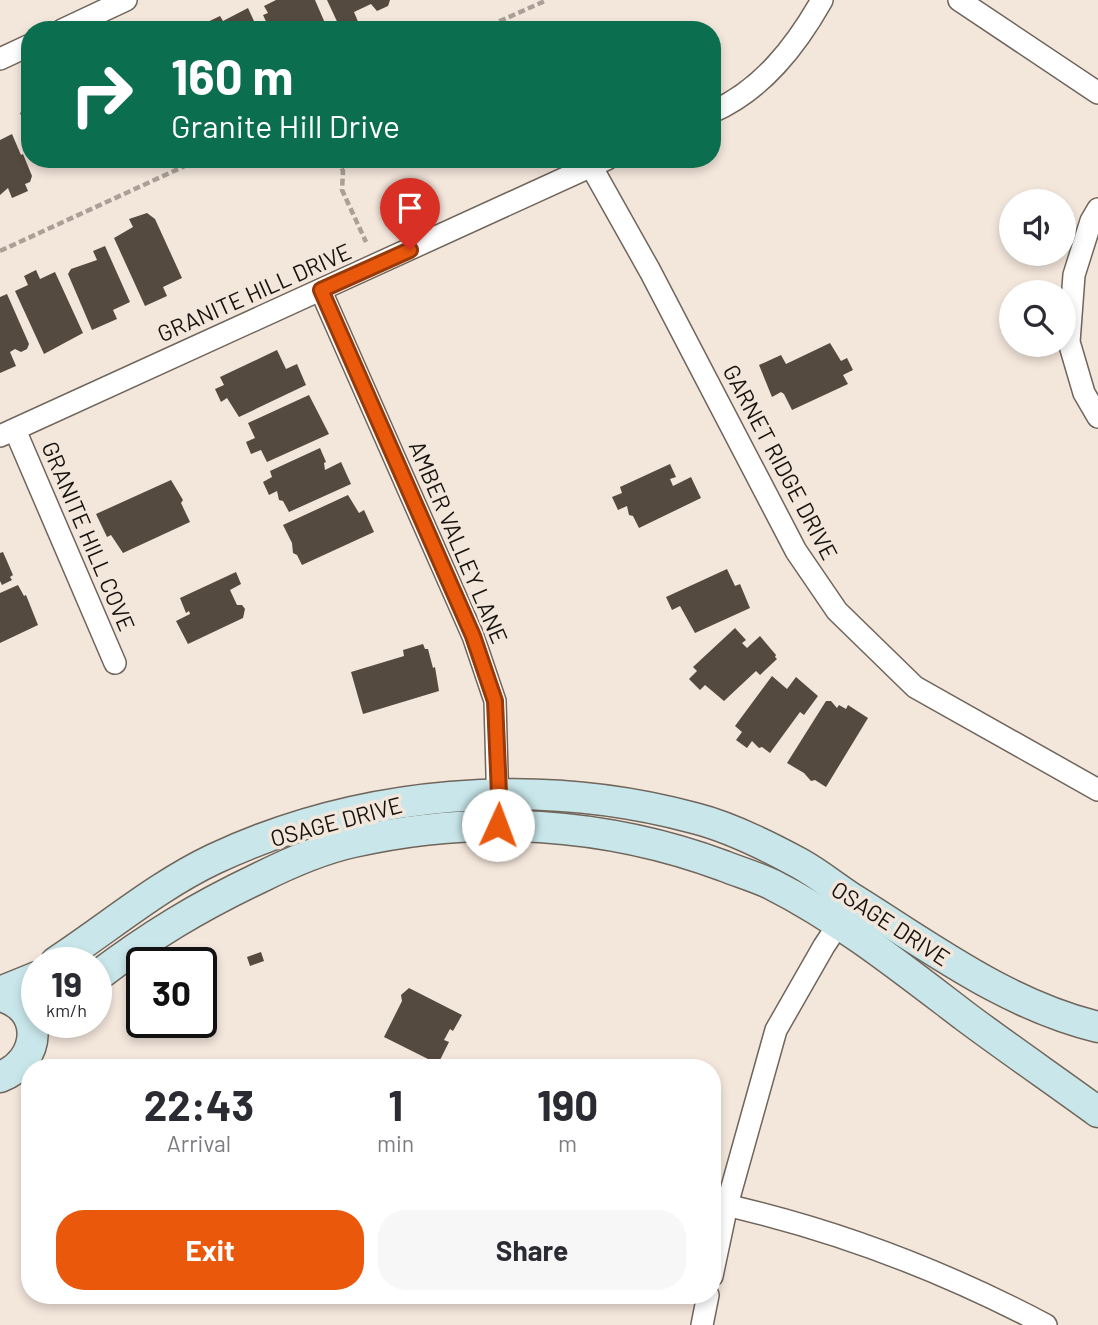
<!DOCTYPE html>
<html lang="en">
<head>
<meta charset="utf-8">
<style>
  body { margin:0; font-family:Barlow,sans-serif; background:#f7f7f7; color:#2b2b33; height:100vh; display:flex; flex-direction:column; font-size:26px; white-space:nowrap }
  * { box-sizing:border-box; margin:0 }
  p { font-size:23px; color:#7c7c81 }
  .icon { flex:none; width:38px; height:38px; fill:none; stroke:currentColor; stroke-width:2; stroke-linecap:round; stroke-linejoin:round }
  .map { position:relative; flex:1; overflow:hidden }
  .details { position:absolute; left:21px; top:1059px; width:700px; height:245px; display:flex; flex-direction:column; background:#fff; border-radius:28px; box-shadow:0 4px 10px #0003 }
  .details>* { flex:none }
  .guide { position:absolute; left:21px; top:21px; width:700px; height:147px; border-radius:28px; box-shadow:0 4px 10px #0003; background:#0b6e4f; color:#fff; overflow:hidden }
  .controls { position:absolute; left:999px; top:189px; display:grid; gap:14px }
  .controls a { display:grid; place-items:center; width:77px; height:77px; border-radius:50%; background:#fff; box-shadow:0 4px 10px #0003; font-size:35px }
  .speed { position:absolute; left:21px; top:947px; display:flex; gap:14px; font-size:35px; font-weight:700; text-align:center }
  .speed>* { display:grid; place-content:center; width:91px; height:91px; border-radius:50%; background:#fff; box-shadow:0 4px 10px #0003; line-height:1 }
  .speed small { font-size:18px; font-weight:400 }
  .speed .limit { border:4px solid #111; border-radius:10px; background:#fff; color:#111 }
  .pin { position:absolute; display:grid; place-items:center; width:60px; height:60px; color:#fff; margin:-72px -30px; border-radius:50% 50% 50% 0; rotate:-45deg; box-shadow:0 0 7px #0007 }
  .pin .icon { rotate:45deg }
  .me { position:absolute; width:77px; margin:-38px; rotate:2deg; stroke-linejoin:round; filter:drop-shadow(0 0 5px #0008) }
  .turn { display:flex; align-items:center; gap:24px; height:147px; padding:0 35px; font-size:32px }
  .turn .icon { width:91px; height:91px; stroke-width:2.5 }
  .turn b { display:block; font-size:49px; line-height:60px }
  .eta { display:flex; justify-content:space-evenly; align-items:center; height:119px; text-align:center }
  .eta b { font-size:42px; font-weight:700; line-height:49px }
  .button { display:flex; gap:14px; margin-top:auto; padding:14px 35px }
  .button a { flex:1; height:80px; border-radius:28px; background:#ea580c; color:#fff; font-size:28px; font-weight:700; line-height:80px; text-align:center }
  .button a+a { background:#f7f7f7; color:#2b2b33 }
  .map>svg:first-child { display:block }
  .building { fill:#544a40 }
  .lines { fill:none; stroke-linecap:round; stroke-linejoin:round }
  .street-casing { stroke:#70655b; stroke-width:24 }
  .secondary-casing { stroke:#70655b; stroke-width:33 }
  .path { stroke:#aaa098; stroke-width:4.5; stroke-dasharray:7 3.5; stroke-linecap:butt }
  .street { stroke:#fff; stroke-width:21 }
  .secondary { stroke:#c9e7eb; stroke-width:30 }
  .route-casing { stroke:#983908; stroke-width:18 }
  .route { stroke:#ea580c; stroke-width:12 }
  .labels { text-anchor:middle; dominant-baseline:central; stroke-width:7; stroke-linejoin:round; paint-order:stroke }
  .street-label { font-size:23px; fill:#16120e; stroke:#f3e6db }
</style>
</head>
<body>
<div class="map">
<svg width="1098" height="1325" viewBox="0 0 1098 1325">
  <rect width="100%" height="100%" fill="#f3e6db"/>
  <g class="building">
    <path d="M276,0H315L328,30H270L263,15L268,13L264,6Z"/>
    <path d="M327,0H390L388,6L377,11L371,4L354,12L359,24L346,30H341Z"/>
    <path d="M248,8L258,30H198L197,27L220,16L223,21Z"/>
    <path d="M30,108V134L20,113Z"/>
    <path d="M12,134L21,155L23,154L32,176L30,182L25,184L28,191L12,198L8,188L0,195V140Z"/>
    <path d="M41,159H62L49,165L43,164Z"/>
    <path d="M147,213L155,219L182,278L163,287L167,296L145,306L114,238L133,227L129,219Z"/>
    <path d="M105,246L130,302L113,310L117,319L92,330L68,274L71,269L97,260L93,251Z"/>
    <path d="M36,270L40,279L55,272L83,333L44,354L15,291L28,285L24,276Z"/>
    <path d="M7,294L29,344L27,349L21,352L15,349L10,352L16,366L0,373V297Z"/>
    <path d="M830,343L841,361L847,358L853,370L843,375L848,384L792,410L784,394L781,392L772,397L759,365L781,355L786,364Z"/>
    <path d="M277,350L286,369L297,364L306,385L239,417L227,398L221,402L215,389L224,385L220,377Z"/>
    <path d="M309,395L329,434L267,462L261,450L251,454L246,442L255,438L248,423Z"/>
    <path d="M320,448L326,462L324,463L325,470L341,462L351,484L289,512L283,501L279,500L277,491L269,495L263,482L272,477L270,471Z"/>
    <path d="M670,464L676,477L670,479L673,486L691,477L701,498L639,528L633,516L629,515L627,506L618,510L612,497L622,493L620,487Z"/>
    <path d="M171,480L183,500L181,503L190,522L123,553L111,535L107,537L96,514Z"/>
    <path d="M348,495L359,513L364,510L374,532L302,565L297,555L293,553L292,543L283,525Z"/>
    <path d="M3,552L13,575L10,577L12,580L2,585L0,581V553Z"/>
    <path d="M727,569L735,586L740,584L750,608L695,633L680,606L672,610L666,597Z"/>
    <path d="M236,572L241,584L230,590L237,605H242L245,609L243,618L188,644L176,621L190,614L189,611L186,613L180,598Z"/>
    <path d="M18,585L24,596L26,595L38,625L0,643V593Z"/>
    <path d="M735,628L746,640L742,643L747,648L760,636L776,655L775,657L777,659L760,675L756,671L724,701L705,685L700,690L689,679L697,671L693,667Z"/>
    <path d="M423,644L425,649H428L433,668L435,667L439,691L363,714L351,672L404,656L403,650Z"/>
    <path d="M772,676L787,689L796,677L818,696L804,715L800,712L770,753L762,747L759,748L752,741L747,748L736,740L742,732L735,726Z"/>
    <path d="M826,701H831L837,708L839,705L846,709L848,705L868,718L826,787L815,780L811,781L804,773L787,763Z"/>
    <path d="M261,952L264,961L250,966L247,957Z"/>
    <path d="M409,988L462,1015L453,1031L450,1029L444,1040L449,1042L438,1064L384,1037L402,1001L401,995Z"/>
  </g>
  <g class="lines">
    <g class="street-casing">
      <g id="street">
        <path d="M959,0L1098,93"/>
        <path d="M62,30L126,0"/>
        <path d="M0,59L30,45"/>
        <path d="M712,112C762,90 796,46 822,0"/>
        <path d="M591,166L650,271L796,551L837,611L915,687L1098,790"/>
        <path d="M1098,209L1091,221L1074,275L1069,342L1084,393L1098,417"/>
        <path d="M321,291L473,636L495,701L498,809"/>
        <path d="M15,430L115,663"/>
        <path d="M0,436L607,159"/>
        <path d="M712,1202C829,1227 940,1269 1046,1325"/>
        <path d="M712,1276L727,1205L776,1030L824,946L846,913"/>
        <path d="M702,1325L708,1295"/>
      </g>
    </g>
    <g class="secondary-casing">
      <g id="secondary">
        <path d="M56,962C108,928 157,886 214,859C361,790 538,776 694,818C730,827 766,845 799,863C819,874 837,889 856,901C934,950 1008,1005 1098,1027"/>
        <path d="M96,977C150,936 198,907 259,878C289,863 321,849 353,842C476,814 606,822 724,866C739,872 756,877 771,884C842,920 903,969 966,1017C1009,1049 1054,1080 1098,1112"/>
        <path d="M0,992L37,977"/>
        <path d="M0,996C45,1007 42,1061 0,1077"/>
      </g>
    </g>
    <g class="path">
      <path d="M480,30L547,0"/>
      <path d="M337,159L343,171L342,190L366,242"/>
      <path d="M0,251L200,159"/>
    </g>
    <use href="#street" class="street"/>
    <use href="#secondary" class="secondary"/>
  </g>
  <g class="lines">
    <g class="route-casing">
      <path id="route" d="M410,250L321,290L473,636L495,701L499,794L498,825"/>
    </g>
    <use href="#route" class="route"/>
  </g>
  <g class="labels">
    <g class="street-label">
      <text transform="translate(254 292) rotate(-24)">GRANITE HILL DRIVE</text>
      <text transform="translate(781 462) rotate(62)">GARNET RIDGE DRIVE</text>
      <text transform="translate(89 536) rotate(67)">GRANITE HILL COVE</text>
      <text transform="translate(459 542) rotate(67)">AMBER VALLEY LANE</text>
      <text transform="translate(336 821) rotate(-15)">OSAGE DRIVE</text>
      <text transform="translate(891 923) rotate(33)">OSAGE DRIVE</text>
    </g>
  </g>
</svg>
<div class="controls">
<a><svg class="icon" aria-label="sound" viewBox="0 0 24 24"><path d="M4 9h4l5-4v14l-5-4H4zM17 9q2 3 0 6"/></svg></a>
<a><svg class="icon" aria-label="search" viewBox="0 0 24 24"><circle cx="10" cy="10" r="6"/><path d="M15 15l6 6"/></svg></a>
</div>
<div class="speed"><div>19<small>km/h</small></div><div class="limit">30</div></div>
<div class="pin" style="left:410px;top:250px;background:#d93025"><svg class="icon" aria-label="arrive" viewBox="0 0 24 24"><path d="M6 21V4h12l-3 4 3 4H6"/></svg></div>
<svg class="me" style="left:498px;top:825px" viewBox="-20 -20 40 40"><circle r="19" fill="#fff"/><path d="M0-13L10 11 0 6-10 11z" fill="#ea580c"/></svg>
<div class="guide">
<div class="turn"><svg class="icon" aria-label="right" viewBox="0 0 24 24"><path d="M7 20v-9h11M14 6l5 5-5 5"/></svg><div><b>160 m</b>Granite Hill Drive</div></div>
</div>
<section class="details">
<div class="eta">
<div><b>22:43</b><p>Arrival</p></div>
<div><b>1</b><p>min</p></div>
<div><b>190</b><p>m</p></div>
</div>
<div class="button"><a>Exit</a><a>Share</a></div>
</section>
</div>
</body>
</html>
